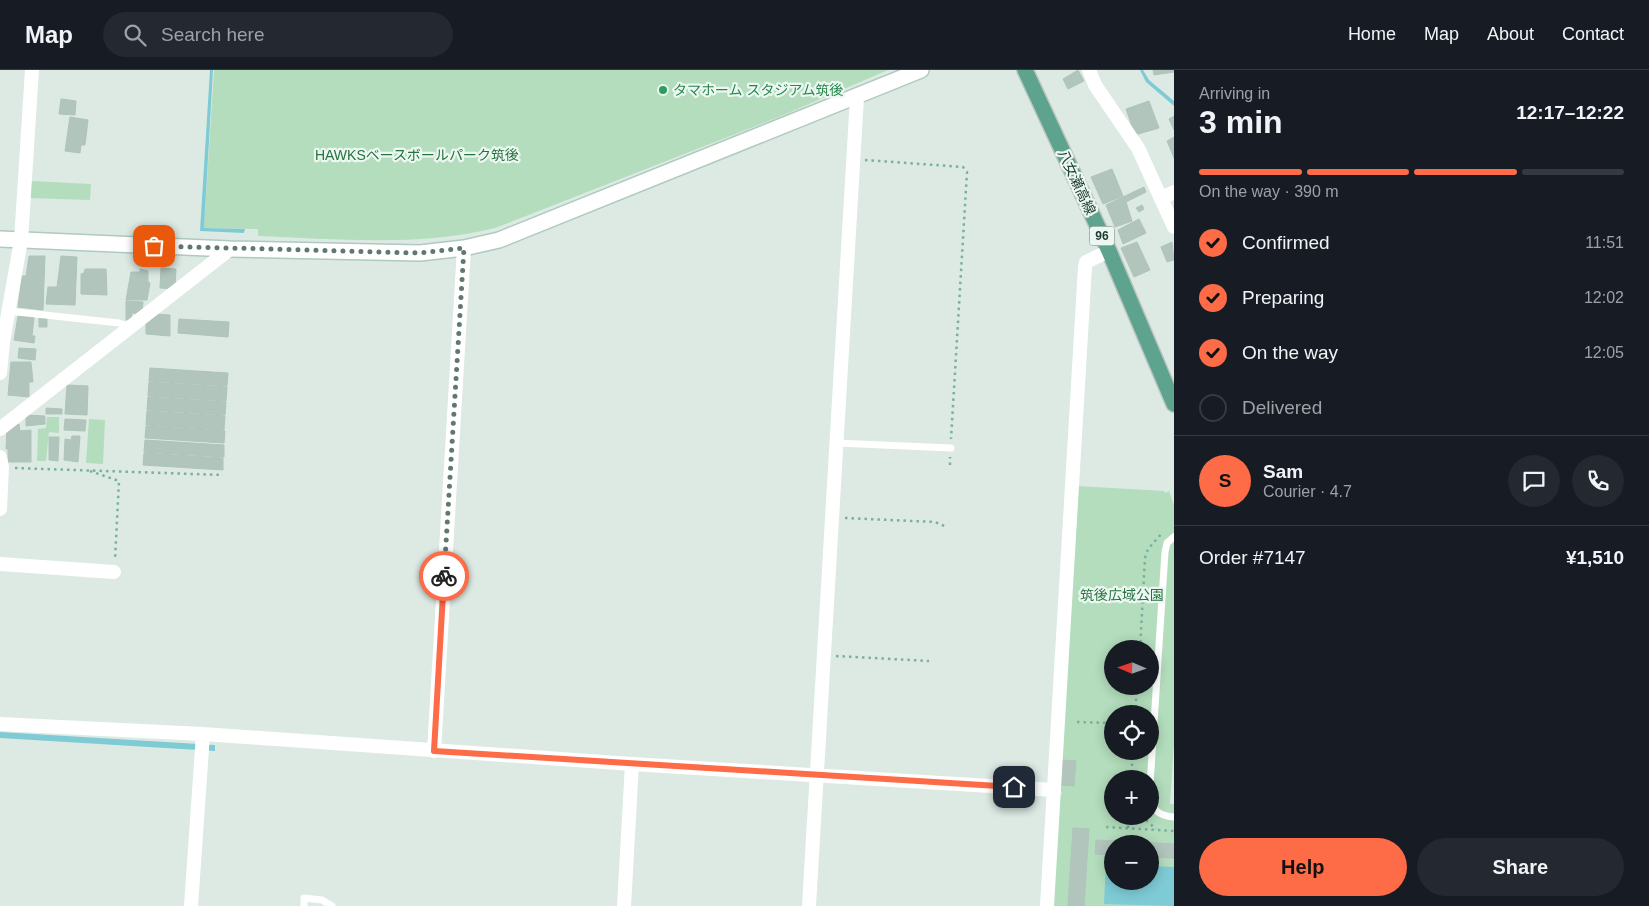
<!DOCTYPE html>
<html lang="en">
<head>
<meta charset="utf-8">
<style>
  body { margin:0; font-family:Arial,"Noto Sans JP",sans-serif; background:#242831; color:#f1f3f6; height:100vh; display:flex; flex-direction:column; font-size:19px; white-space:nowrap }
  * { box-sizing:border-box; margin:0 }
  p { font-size:16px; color:#9ea1a6 }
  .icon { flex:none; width:28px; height:28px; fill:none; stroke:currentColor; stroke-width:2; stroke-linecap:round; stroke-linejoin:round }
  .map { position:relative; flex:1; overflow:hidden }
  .drawer { display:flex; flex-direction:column; background:#171b24; width:475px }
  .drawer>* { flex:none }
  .needle { width:32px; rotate:272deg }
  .fabs { position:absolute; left:1104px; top:570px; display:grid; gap:10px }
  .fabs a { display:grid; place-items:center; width:55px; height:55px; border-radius:50%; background:#171b24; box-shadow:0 2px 12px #0003; font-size:25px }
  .pin { position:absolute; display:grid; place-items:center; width:42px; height:42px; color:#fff; margin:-21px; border-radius:10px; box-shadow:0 2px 8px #0006 }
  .courier { position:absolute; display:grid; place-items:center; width:50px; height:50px; margin:-25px; border:4px solid #fd6b47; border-radius:50%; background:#fff; color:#222; box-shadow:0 1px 6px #0007 }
  .overview em { font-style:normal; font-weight:700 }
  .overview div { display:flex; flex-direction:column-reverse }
  .overview { display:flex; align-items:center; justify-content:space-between; height:85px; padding:0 25px }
  h1 { font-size:32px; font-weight:700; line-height:38px }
  .bar { display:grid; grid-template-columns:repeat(4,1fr); gap:8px 5px; align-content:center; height:60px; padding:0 25px }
  .bar i { height:6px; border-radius:4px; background:#363941 }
  .bar .current { background:#fd6b47 }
  .bar p { grid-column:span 4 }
  .line { display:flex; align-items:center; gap:12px; padding:0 25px; border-top:1px solid #363941 }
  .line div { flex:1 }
  .round { display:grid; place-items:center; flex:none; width:52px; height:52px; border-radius:26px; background:#242831 }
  ol { padding:0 25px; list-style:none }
  li { display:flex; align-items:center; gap:15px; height:55px }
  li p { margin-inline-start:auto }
  li .icon { padding:5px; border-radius:50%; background:#fd6b47; color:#111; stroke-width:4 }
  li:last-child { color:#9ea1a6 }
  li i { width:28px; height:28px; border:2px solid #363941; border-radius:50% }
  .primary-button { display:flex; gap:10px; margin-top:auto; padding:10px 25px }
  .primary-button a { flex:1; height:58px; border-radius:30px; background:#fd6b47; color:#111; font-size:20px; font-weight:700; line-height:58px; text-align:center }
  .primary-button a+a { background:#242831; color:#f1f3f6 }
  header { display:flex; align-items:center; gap:30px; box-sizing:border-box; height:70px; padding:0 25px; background:#171b24; border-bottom:1px solid #363941 }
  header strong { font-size:24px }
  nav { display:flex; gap:28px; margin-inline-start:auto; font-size:18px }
  .search { width:350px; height:45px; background:#242831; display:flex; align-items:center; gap:12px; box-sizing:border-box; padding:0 18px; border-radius:28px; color:#9ea1a6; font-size:19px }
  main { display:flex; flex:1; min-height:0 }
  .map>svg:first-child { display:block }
  .green { fill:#b3ddbc; fill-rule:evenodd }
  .water { fill:#7ecbd5 }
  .building { fill:#b1c5bc; stroke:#aec4ba }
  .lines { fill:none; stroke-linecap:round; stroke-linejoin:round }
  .secondary-casing { stroke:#afcabf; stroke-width:18 }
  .primary-casing { stroke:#bbc4c1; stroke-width:18 }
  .path { stroke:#7ab09d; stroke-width:2.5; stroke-dasharray:2.5 4; stroke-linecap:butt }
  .lane { stroke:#fff; stroke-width:7 }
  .street { stroke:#fff; stroke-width:14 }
  .secondary { stroke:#fff; stroke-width:15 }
  .primary { stroke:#5da38e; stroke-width:15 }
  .done { stroke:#60786f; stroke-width:5; stroke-dasharray:0 9 }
  .route { stroke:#fd6b47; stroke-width:6 }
  .leisure-dot { fill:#2e9e5b; stroke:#ecf7f1; stroke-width:2 }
  .labels { text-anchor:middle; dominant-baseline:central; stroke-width:4.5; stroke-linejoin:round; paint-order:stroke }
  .shield { fill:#ecf7f1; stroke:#5b736b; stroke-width:1 }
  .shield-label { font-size:12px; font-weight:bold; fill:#1d3a31 }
  .leisure-label { font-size:14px; fill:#27864d; stroke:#ecf7f1; text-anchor:start }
  .park-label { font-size:14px; fill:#25733f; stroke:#ecf7f1 }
  .street-label { font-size:14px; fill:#1d3a31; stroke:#ecf7f1 }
</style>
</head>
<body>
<header>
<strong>Map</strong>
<div class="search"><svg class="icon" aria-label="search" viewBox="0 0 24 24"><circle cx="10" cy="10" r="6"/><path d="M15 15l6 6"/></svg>Search here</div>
<nav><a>Home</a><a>Map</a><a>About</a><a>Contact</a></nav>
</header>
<main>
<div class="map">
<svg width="1174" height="836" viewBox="0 0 1174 836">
  <rect width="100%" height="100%" fill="#dceae3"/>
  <path class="green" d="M214,0H888L781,46L495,158C417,177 338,169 258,166V159L204,158Z
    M31,111L91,114L90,130L30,128Z
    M47,347H59V363L49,362L46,391H37L38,359L46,358Z
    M89,349L105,350L103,394L86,393Z
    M1077,416L1164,421L1166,423L1169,421L1174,435V673L1170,734H1174V836H1052L1059,726L1062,724L1059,715ZM1112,579H1150V616H1112ZM1112,644H1150V681H1112ZM1112,709H1150V746H1112ZM1112,774H1150V811H1112Z"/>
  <path class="water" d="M210,0H213L204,158L245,159L244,163L200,161Z
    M1140,0H1143L1149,10L1174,31V36L1146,12Z
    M0,662L215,675V681L0,668Z
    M1106,793L1112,794V811H1150V796L1174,797V836L1104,834Z"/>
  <path class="building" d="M1078,0L1084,11L1068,19L1063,9Z
    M1153,0H1174V2L1154,5Z
    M61,29L76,31L75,45L59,44Z
    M1149,31L1159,58L1135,65L1126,39Z
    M1174,46V60L1169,49Z
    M70,47L88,50L85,75H81L80,83L65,81Z
    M1174,67V88L1167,71Z
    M1112,99L1123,126L1103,134L1091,107Z
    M1144,117L1146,122L1126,132L1132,151L1115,157L1106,135Z
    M1142,135L1144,139L1139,142L1136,138Z
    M1139,149L1146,163L1123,174L1118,160Z
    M1137,172L1150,200L1134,207L1121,178Z
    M1172,172L1174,190L1167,192L1161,177Z
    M29,186H45L43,240L18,237L22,206H26Z
    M61,186L77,187L75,235L46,234L48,217H57Z
    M161,198L176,199L175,219L160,218Z
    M85,199H106L107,225L81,224V204L84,203Z
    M140,199L148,201V212L150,213L147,230H126L131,202H140Z
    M126,231L143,232L142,244L132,243L131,250H126Z
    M155,244L170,245V266L146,264V252Z
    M18,246L34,247L32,266H35L34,273L14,270Z
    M39,247L47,248V257H39Z
    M179,249L229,252L228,267L178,263Z
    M19,278L36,279L35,290L18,288Z
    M11,292H31L33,312H29V327L8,325Z
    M150,298L228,303L227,316L149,311Z
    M149,312L227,317L226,331L148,326Z
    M67,315L88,316L87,345L65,344Z
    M148,327L226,332L225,345L147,340Z
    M46,338L62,339V344H46Z
    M147,341L225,346L224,360L146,355Z
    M26,345L45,346V354L26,356Z
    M65,349L86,350L85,361L64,360Z
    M12,353L19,354L20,361L31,360V392H8V379H6L7,358Z
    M146,356L225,361L224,373L145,368Z
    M72,366H80L78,392L64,390L65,369L71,370Z
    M49,367H59L58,391L49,390Z
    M145,370L224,375V387L144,382Z
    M144,383L223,388V400L143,395Z
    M1062,690L1076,691L1074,716L1060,715Z
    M1073,758L1089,759L1084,836H1068Z
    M1096,770L1174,774V788L1150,787V774H1112V785L1095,784Z"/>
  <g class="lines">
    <defs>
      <path id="secondary" d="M0,169L230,179L420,183L464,178L499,170L921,0"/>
      <path id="primary" d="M1025,0L1109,181L1174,334"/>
    </defs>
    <use href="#secondary" class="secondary-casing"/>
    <use href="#primary" class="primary-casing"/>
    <path class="path" d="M865,90L963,97L967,102L951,369
      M950,395V387
      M15,398L223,405
      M90,401L119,411L115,490
      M845,448L935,452L947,457
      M1140,579L1145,488L1148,479L1163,462
      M836,586L929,591
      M1135,644L1137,616
      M1077,652L1112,653
      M1131,709L1133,681
      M1141,746L1156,759
      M1106,757L1174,761
      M1128,758L1129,746"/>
    <path class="lane" d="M8,241L119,253L131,257
      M837,373L951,378
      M1150,715L1165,482L1167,473L1174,467
      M1150,726C1151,741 1161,746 1174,747
      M304,836V828L322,830L332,836"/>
    <path class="street" d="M1089,0L1095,15L1138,78L1174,157
      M1161,128L1174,122
      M0,303L3,272L21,170L32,0
      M0,359L230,179
      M0,387L2,397L0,439
      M0,494L114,502
      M0,654L203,664L632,694L1054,720
      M434,681L464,178
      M191,836L203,664
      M624,836L632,694
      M809,836L857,27
      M1047,836L1085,197L1086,192L1109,181"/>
    <use href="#secondary" class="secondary"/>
    <use href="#primary" class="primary"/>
  </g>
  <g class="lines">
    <path class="done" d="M154,176L420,183L464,178L444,506"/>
    <path class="route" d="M444,506L434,681L1014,717"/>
  </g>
  <circle class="leisure-dot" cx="663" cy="20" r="5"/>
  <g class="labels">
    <rect class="shield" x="1089.5" y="156.5" width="25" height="19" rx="4"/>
    <g class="shield-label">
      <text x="1102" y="166">96</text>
    </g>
    <g class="leisure-label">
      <text x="673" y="20">タマホーム スタジアム筑後</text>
    </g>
    <g class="park-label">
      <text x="417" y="85">HAWKSベースボールパーク筑後</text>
      <text x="1122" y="525">筑後広域公園</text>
    </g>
    <g class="street-label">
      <text transform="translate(1077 112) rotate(65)">八女瀬高線</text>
    </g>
  </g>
</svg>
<div class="fabs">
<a><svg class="needle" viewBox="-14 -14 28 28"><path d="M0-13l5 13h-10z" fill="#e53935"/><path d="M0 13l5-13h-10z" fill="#9ea1a6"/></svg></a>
<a><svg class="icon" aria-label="locate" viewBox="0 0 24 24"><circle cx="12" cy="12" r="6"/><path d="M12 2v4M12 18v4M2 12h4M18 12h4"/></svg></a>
<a>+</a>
<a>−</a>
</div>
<div class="pin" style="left:154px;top:176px;background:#ea580c"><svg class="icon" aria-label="bag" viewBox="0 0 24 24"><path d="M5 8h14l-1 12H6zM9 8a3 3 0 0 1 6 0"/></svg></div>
<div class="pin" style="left:1014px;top:717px;background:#1f2937"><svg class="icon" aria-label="home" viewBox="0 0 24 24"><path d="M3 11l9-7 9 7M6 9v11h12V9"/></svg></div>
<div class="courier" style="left:444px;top:506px"><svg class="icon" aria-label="bike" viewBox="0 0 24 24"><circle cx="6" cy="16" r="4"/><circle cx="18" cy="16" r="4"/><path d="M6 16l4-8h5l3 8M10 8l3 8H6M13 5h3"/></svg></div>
</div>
<section class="drawer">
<div class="overview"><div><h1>3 min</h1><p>Arriving in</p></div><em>12:17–12:22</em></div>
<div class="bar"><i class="current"></i><i class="current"></i><i class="current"></i><i></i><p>On the way · 390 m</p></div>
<ol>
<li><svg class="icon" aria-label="check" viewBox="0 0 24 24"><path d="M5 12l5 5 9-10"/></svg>Confirmed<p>11:51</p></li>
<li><svg class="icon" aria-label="check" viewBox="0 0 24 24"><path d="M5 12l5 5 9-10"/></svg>Preparing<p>12:02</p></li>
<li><svg class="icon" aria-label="check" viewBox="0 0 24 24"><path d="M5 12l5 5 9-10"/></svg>On the way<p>12:05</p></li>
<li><i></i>Delivered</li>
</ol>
<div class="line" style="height:90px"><b class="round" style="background:#fd6b47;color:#111">S</b><div><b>Sam</b><p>Courier · 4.7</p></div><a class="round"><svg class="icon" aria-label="chat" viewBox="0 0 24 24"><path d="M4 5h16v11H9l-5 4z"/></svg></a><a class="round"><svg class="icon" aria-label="phone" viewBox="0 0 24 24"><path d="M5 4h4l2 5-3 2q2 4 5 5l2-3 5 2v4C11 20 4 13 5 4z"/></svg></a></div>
<div class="line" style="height:65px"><div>Order #7147</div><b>¥1,510</b></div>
<div class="primary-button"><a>Help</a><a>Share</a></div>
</section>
</main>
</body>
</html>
